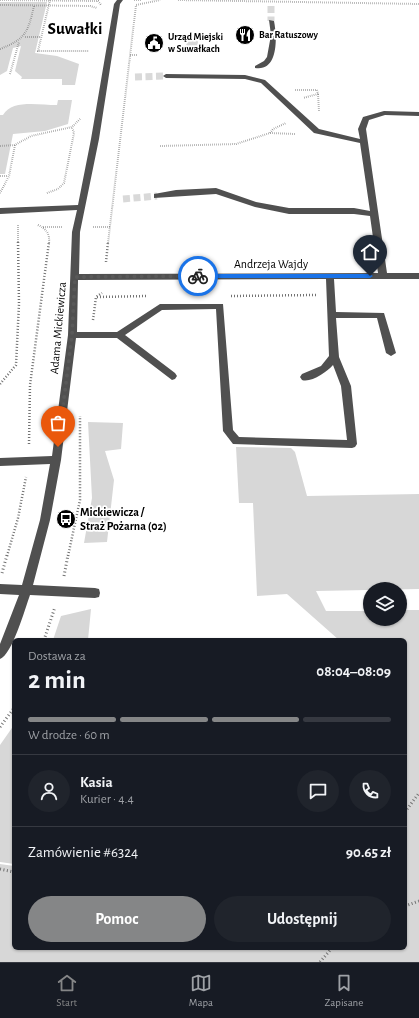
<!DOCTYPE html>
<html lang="pl">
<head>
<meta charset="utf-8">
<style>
  body { margin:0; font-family:"Alegreya Sans",sans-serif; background:#20242c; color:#f1f3f6; height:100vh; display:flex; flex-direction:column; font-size:15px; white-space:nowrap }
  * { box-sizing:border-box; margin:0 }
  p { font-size:13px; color:#9ea1a6 }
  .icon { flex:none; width:22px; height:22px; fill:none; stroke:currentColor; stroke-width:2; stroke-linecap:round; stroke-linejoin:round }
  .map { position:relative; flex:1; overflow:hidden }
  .drawer { position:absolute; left:12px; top:638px; width:395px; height:312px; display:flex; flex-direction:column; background:#171b24; border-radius:6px; box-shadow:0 1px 3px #0004 }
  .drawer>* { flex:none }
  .fabs { position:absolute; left:363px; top:582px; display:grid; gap:8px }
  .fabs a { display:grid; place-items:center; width:44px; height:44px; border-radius:50%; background:#171b24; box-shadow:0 1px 3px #0004; font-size:20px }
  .pin { position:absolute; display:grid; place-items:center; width:34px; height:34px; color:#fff; margin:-41px -17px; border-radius:50% 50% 50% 0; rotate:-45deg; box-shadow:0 0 4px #0007 }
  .pin .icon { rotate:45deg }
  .courier { position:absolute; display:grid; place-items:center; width:40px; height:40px; margin:-20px; border:3px solid #1a73e8; border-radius:50%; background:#fff; color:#222; box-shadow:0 1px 5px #0007 }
  .overview em { font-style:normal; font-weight:600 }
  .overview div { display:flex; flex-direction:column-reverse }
  .overview { display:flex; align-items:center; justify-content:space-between; height:68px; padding:0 16px }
  h1 { font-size:26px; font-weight:600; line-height:30px }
  .bar { display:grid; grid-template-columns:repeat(4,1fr); gap:6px 4px; align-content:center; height:48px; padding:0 16px }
  .bar i { height:5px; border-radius:3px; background:#363941 }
  .bar .active { background:#858687 }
  .bar p { grid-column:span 4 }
  .line { display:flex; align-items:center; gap:10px; padding:0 16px; border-top:1px solid #363941 }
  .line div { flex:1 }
  .round { display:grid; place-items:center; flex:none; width:42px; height:42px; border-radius:21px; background:#20242c }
  .action { display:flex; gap:8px; margin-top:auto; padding:8px 16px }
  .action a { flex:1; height:46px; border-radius:24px; background:#858687; color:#fff; font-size:16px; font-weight:600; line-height:46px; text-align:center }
  .action a+a { background:#20242c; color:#f1f3f6 }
  .dock { display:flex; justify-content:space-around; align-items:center; height:56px; border-top:1px solid #363941; background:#171b24; font-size:11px; color:#9ea1a6 }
  .dock a { display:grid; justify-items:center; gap:2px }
  .dock .active { color:#858687 }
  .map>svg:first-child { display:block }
  .green { fill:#d7d7d7 }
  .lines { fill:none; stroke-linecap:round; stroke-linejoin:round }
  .minor-tunnel { stroke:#d9d9d9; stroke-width:7; stroke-dasharray:7 3.5; stroke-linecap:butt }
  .path-far2 { stroke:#727272; stroke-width:2; stroke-dasharray:0.5 1.5; stroke-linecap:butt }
  .path-far1 { stroke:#727272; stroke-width:2.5; stroke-dasharray:1 2; stroke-linecap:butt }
  .path { stroke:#727272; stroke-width:3; stroke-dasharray:1 2.5; stroke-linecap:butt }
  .minor { fill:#505050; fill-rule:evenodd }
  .route { fill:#1a73e8 }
  .done { stroke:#595959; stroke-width:4; stroke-dasharray:0 7.2 }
  .labels { text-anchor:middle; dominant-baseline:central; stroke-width:3.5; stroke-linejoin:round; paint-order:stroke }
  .far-poi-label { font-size:10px; font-weight:bold; fill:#000; stroke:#fff; text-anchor:start }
  .street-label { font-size:12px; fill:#000; stroke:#fff }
  .poi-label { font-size:12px; font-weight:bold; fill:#000; stroke:#fff; text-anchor:start }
  .far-town-label { font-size:17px; font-weight:bold; fill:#000; stroke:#fff }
</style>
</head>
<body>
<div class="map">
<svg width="419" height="962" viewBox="0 0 419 962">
  <rect width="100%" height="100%" fill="#fff"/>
  <path class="green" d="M0,2H47L35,53L57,56L79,64L75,85H62V79H21L22,77L15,71L21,46L13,48L7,71L0,75Z
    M192,34L198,35L196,38L198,42L197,51L194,53L190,52L186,48L187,38Z
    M58,100H72L68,124L45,131L13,134L5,174H0V115H3C12,99 39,105 57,105Z
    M88,422L123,423L121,449L105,451L114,480L107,542L84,543L92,498Z
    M236,447L291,448L295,452L307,496L419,494V589L316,591L326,611H370V619H400V610H419V962H0V864L14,866V948H405V640H339L287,594L257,596L253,503H239Z
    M91,609L88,640H53L61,616Z
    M14,725V864L0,862V745Z"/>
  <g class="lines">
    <path class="minor-tunnel" d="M271,6V21
      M135,77L166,76
      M123,199L157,196"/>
    <path class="path-far2" d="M0,0L98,1L101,5
      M50,0L38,51H89
      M134,0H142
      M178,0L419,4
      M0,5L90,6L97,8
      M25,37H41
      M0,49C26,39 28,32 34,6
      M130,55H138
      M10,74L19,42
      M295,90H317L318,94L303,98
      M318,94L319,111
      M270,133L273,129L286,123
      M0,146L15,145
      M160,146L236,144L270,133L295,134
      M0,176H8
      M0,193L9,176L15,145L31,136L72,127L81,118
      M47,193L58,189L64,183L74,133L72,127
      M18,225V243
      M38,225C46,229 50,233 49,243
      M43,227H62
      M93,227H110
      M108,243L136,5L160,0"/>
    <path class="path-far1" d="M106,262L108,242
      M231,296L316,295
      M97,297L148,296
      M93,320L96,297L102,293
      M0,384L16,365L19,304L18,242
      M29,444L30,385L49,242
      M7,556L18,518L26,477
      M68,556L80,500V416"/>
    <path class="path" d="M2,573L7,555
      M64,576L68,555
      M44,640L55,607
      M0,727L14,708
      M405,812L419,793
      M0,869L14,872
      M405,906L419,901
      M320,962L332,948"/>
    <path class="minor" d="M117,0H123L120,4L99,139L80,232L79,274L378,273L370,216L354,214H289L255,207L216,194L154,198V194L176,190L216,188L256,202L289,208H354L370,211L360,143L314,133L261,83L245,79L166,78L163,76L166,74L245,75L265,80L319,129L360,139L358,129L363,117L384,111L419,112V116L385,115L369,120L366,129L387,273H419V279H334L336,312L384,313L396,353L391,356L386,353L377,318H336L339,357L351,386L357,444L355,447L352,448L233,444L223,431L216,309L162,310L125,335L175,373L177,376L175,379L172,380L117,338H76L61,460L50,520L33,585L95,588L99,589L100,593L99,597L95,598L30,595C25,609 12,655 0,659V644L19,595L0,594V584L22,585L40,520L50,464L0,466V458L52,456L68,335L72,232L77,210L0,214V208L78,205L91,139L114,4ZM326,279L329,356L321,366L302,374L300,377L302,380C311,383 327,372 333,365L341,386L347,440L239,437L233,430L223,304H160L117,332H77L78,280Z
      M269,20L274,21C277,36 279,72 255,68V66L264,61L267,57L271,35Z"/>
  </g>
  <path class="route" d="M198,274H370L373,276L370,278H198L195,276Z"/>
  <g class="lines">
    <path class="done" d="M58,447L72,335L75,277L198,276"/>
  </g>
  <defs>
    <symbol id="restaurant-disc" viewBox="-11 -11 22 22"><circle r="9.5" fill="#000" stroke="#fff"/><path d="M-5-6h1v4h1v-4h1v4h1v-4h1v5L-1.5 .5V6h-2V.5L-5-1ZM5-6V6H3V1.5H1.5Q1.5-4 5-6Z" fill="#fff"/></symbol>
    <symbol id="civic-disc" viewBox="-11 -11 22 22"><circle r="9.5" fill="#000" stroke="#fff"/><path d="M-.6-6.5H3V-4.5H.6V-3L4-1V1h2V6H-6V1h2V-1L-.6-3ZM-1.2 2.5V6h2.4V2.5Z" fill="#fff"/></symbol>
    <symbol id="bus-disc" viewBox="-11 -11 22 22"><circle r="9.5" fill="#000" stroke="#fff"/><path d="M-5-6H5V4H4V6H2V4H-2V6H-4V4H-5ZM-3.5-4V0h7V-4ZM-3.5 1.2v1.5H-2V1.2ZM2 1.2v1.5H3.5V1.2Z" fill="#fff"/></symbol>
  </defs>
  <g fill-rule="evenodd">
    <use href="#restaurant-disc" x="234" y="24" width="22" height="22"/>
    <use href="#civic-disc" x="143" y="32" width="22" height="22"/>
    <use href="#bus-disc" x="55" y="508" width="22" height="22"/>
  </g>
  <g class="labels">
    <g class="far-poi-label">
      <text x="259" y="35">Bar Ratuszowy</text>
      <text x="168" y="37">Urząd Miejski<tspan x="168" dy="12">w Suwałkach</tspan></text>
    </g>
    <g class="street-label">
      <text x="271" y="264">Andrzeja Wajdy</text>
      <text transform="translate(58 328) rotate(-85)">Adama Mickiewicza</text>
    </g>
    <g class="poi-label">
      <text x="80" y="512">Mickiewicza /<tspan x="80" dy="14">Straż Pożarna (02)</tspan></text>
    </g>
    <g class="far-town-label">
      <text x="75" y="28">Suwałki</text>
    </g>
  </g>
</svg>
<div class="fabs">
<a><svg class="icon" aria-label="layers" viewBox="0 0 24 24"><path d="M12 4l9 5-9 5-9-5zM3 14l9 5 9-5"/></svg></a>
</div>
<div class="pin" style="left:58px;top:447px;background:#ea580c"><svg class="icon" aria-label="bag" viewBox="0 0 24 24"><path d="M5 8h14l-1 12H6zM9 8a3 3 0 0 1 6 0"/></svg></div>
<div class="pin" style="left:370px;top:276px;background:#1f2937"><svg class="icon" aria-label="home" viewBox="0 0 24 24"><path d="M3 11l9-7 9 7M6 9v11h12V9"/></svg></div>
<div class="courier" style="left:198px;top:276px"><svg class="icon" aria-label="bike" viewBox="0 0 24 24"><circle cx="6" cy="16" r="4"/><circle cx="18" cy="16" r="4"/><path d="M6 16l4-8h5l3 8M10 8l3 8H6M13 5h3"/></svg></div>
<section class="drawer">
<div class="overview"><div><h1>2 min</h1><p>Dostawa za</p></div><em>08:04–08:09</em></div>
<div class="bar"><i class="active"></i><i class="active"></i><i class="active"></i><i></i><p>W drodze · 60 m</p></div>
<div class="line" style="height:72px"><a class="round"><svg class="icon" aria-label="person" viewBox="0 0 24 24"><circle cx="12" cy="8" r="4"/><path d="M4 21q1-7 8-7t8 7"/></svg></a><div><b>Kasia</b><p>Kurier · 4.4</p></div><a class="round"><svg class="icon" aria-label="chat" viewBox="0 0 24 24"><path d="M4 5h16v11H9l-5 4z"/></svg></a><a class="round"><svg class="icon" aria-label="phone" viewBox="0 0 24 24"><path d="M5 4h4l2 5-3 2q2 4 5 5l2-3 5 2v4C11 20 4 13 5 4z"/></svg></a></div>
<div class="line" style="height:52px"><div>Zamówienie #6324</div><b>90.65 zł</b></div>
<div class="action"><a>Pomoc</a><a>Udostępnij</a></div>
</section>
</div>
<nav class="dock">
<a class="active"><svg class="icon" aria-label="home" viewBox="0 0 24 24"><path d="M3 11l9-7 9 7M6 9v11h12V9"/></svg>Start</a>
<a><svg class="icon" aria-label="map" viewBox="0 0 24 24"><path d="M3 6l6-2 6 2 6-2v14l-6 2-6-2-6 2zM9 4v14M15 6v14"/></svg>Mapa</a>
<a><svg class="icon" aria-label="saved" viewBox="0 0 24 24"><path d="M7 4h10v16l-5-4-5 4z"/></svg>Zapisane</a>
</nav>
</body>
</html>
